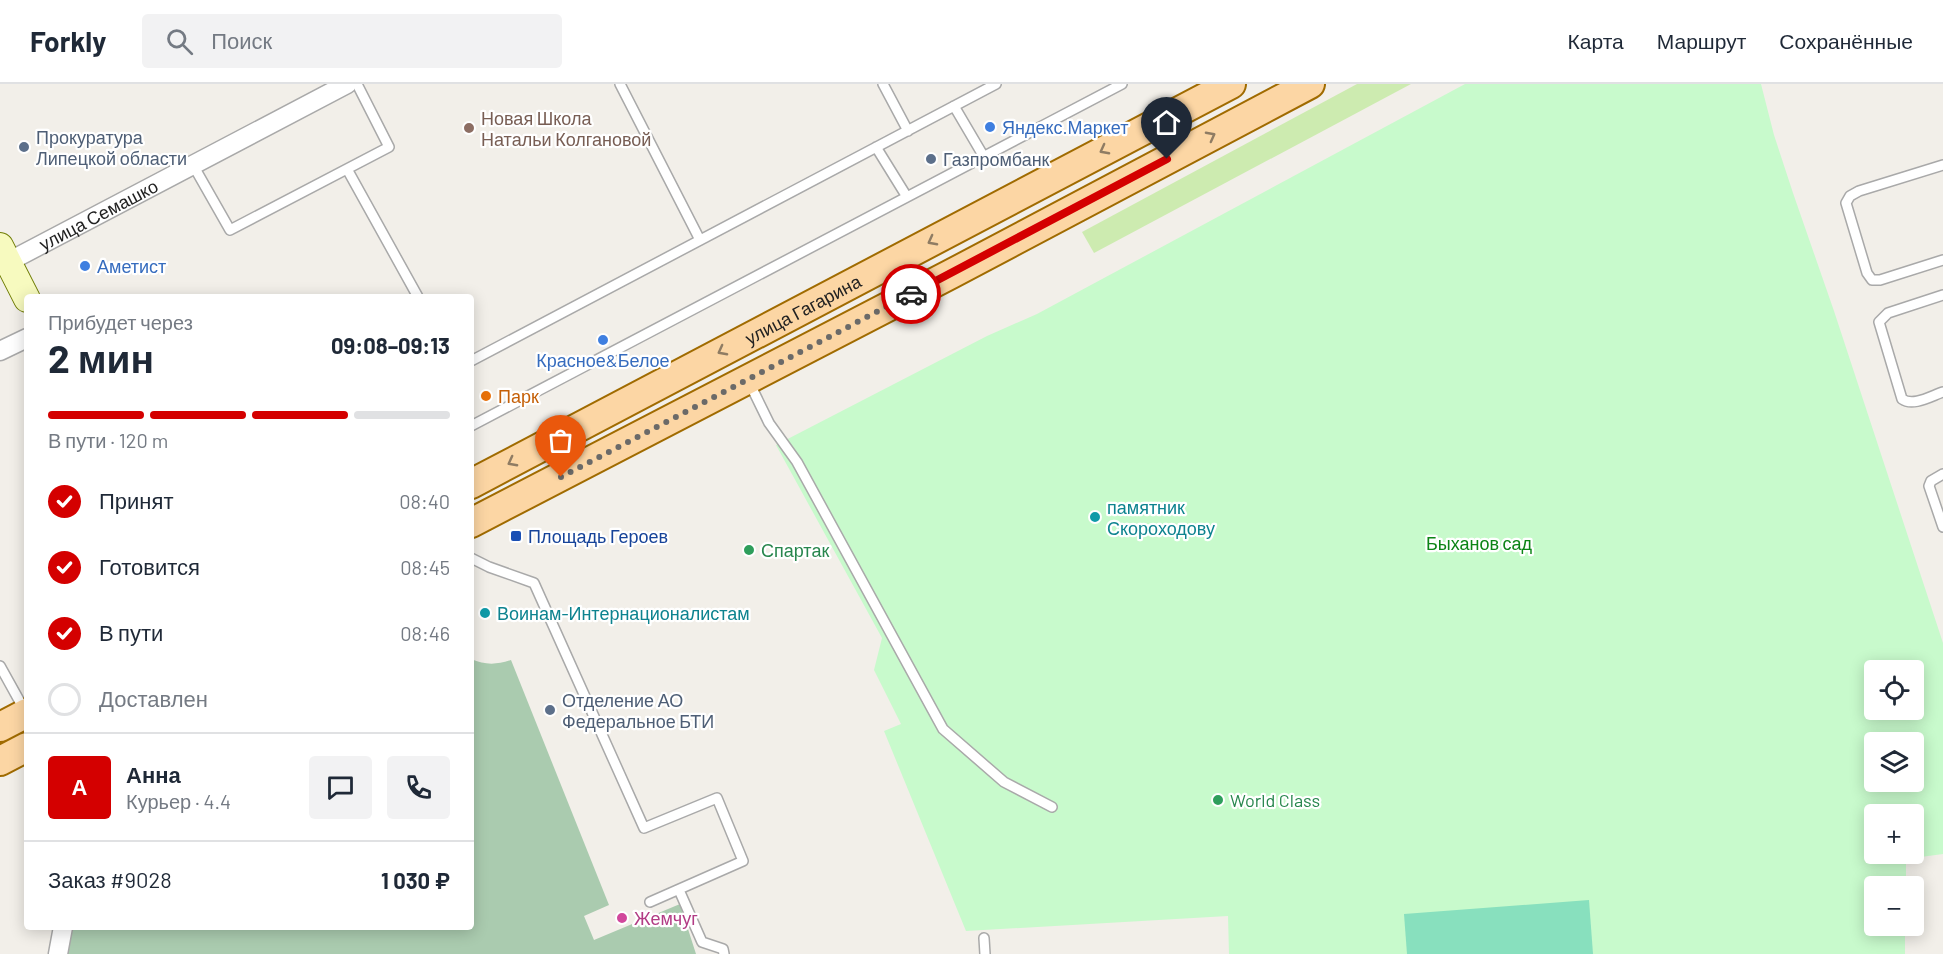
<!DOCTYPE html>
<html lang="ru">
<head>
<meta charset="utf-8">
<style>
  body { margin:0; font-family:Barlow,sans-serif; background:#f2f2f3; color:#1f2937; height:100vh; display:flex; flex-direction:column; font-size:22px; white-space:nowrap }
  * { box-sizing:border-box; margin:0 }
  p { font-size:20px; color:#747a83 }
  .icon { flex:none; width:33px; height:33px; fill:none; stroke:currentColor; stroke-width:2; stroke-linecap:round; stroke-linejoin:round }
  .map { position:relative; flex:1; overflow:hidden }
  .details { position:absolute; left:24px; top:210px; width:450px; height:636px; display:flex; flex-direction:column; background:#fff; border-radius:6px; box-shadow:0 3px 15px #0003 }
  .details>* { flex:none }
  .tools { position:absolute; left:1864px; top:576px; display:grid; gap:12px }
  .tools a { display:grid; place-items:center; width:60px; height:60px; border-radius:6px; background:#fff; box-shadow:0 3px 15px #0003; font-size:30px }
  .pin { position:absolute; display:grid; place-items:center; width:51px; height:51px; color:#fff; margin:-62px -26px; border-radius:50% 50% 50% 0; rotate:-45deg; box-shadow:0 0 6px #0007 }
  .pin .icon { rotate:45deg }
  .courier { position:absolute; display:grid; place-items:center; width:60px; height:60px; margin:-30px; border:4px solid #d40000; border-radius:50%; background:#fff; color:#222; box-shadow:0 2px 8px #0007 }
  .summary em { font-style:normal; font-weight:700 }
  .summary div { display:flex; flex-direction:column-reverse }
  .summary { display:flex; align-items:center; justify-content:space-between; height:102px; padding:0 24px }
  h1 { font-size:39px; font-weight:700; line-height:45px }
  .bar { display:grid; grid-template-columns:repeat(4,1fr); gap:9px 6px; align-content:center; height:72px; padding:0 24px }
  .bar i { height:8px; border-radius:4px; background:#e0e1e3 }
  .bar .on { background:#d40000 }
  .bar p { grid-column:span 4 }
  .line { display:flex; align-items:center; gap:15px; padding:0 24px; border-top:2px solid #e0e1e3 }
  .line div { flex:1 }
  .round { display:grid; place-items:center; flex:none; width:63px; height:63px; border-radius:6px; background:#f2f2f3 }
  ol { padding:0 24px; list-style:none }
  li { display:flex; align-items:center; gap:18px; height:66px }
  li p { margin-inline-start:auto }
  li .icon { padding:6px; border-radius:50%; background:#d40000; color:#fff; stroke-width:4 }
  li:last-child { color:#747a83 }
  li i { width:33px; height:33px; border:3px solid #e0e1e3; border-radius:50% }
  header { display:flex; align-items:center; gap:36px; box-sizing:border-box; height:84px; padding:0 30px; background:#fff; border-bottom:2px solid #e0e1e3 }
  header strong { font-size:28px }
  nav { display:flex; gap:33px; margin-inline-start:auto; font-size:21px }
  .search { width:420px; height:54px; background:#f2f2f3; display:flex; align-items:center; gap:15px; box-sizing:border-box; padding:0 21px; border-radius:6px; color:#747a83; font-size:22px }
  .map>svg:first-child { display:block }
  .grass { fill:#cdebb0 }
  .cemetery { fill:#aacbaf }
  .park { fill:#c8facc; fill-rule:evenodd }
  .pitch { fill:#88e0be }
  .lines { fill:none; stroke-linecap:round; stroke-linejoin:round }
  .service-casing { stroke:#a9a9a9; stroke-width:12 }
  .minor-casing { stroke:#a9a9a9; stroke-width:21 }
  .secondary-casing { stroke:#707d05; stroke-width:28 }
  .primary-casing { stroke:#a06b00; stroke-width:32 }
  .service { stroke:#fff; stroke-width:9 }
  .minor { stroke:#fff; stroke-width:18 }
  .secondary { stroke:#f7fabf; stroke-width:26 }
  .primary { stroke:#fcd6a4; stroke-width:28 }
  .oneway { stroke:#8f7c63 }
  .done { stroke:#6b6a68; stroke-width:6; stroke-dasharray:0 10.8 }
  .route { stroke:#d40000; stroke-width:8 }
  .shop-dot { fill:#3f7fe0; stroke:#fff; stroke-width:2 }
  .education-dot { fill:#8d6e63; stroke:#fff; stroke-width:2 }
  .service-dot { fill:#5c6f8a; stroke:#fff; stroke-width:2 }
  .food-dot { fill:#e8710a; stroke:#fff; stroke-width:2 }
  .culture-dot { fill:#0f9aa8; stroke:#fff; stroke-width:2 }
  .transit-dot { fill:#1a4fb4; stroke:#fff; stroke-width:2 }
  .leisure-dot { fill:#2e9e5b; stroke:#fff; stroke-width:2 }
  .hotel-dot { fill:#d1479c; stroke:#fff; stroke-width:2 }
  .labels { text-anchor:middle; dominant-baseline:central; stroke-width:4.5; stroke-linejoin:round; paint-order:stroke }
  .education-label { font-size:18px; fill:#785e54; stroke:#fff; text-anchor:start }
  .shop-label { font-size:18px; fill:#366cbe; stroke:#fff; text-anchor:start }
  .service-label { font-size:18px; fill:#4e5e75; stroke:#fff; text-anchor:start }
  .street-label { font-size:18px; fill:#222; stroke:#fff }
  .food-label { font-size:18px; fill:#c56008; stroke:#fff; text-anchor:start }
  .culture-label { font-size:18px; fill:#0d838f; stroke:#fff; text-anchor:start }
  .transit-label { font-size:18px; fill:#164399; stroke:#fff; text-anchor:start }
  .park-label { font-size:18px; fill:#0c8416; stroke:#fff }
  .leisure-label { font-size:18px; fill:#27864d; stroke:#fff; text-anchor:start }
  .hotel-label { font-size:18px; fill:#b23c85; stroke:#fff; text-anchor:start }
</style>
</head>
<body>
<header>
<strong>Forkly</strong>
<div class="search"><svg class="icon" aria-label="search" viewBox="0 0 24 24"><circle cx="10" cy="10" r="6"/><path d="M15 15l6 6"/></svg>Поиск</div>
<nav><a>Карта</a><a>Маршрут</a><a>Сохранённые</a></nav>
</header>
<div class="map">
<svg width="1943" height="870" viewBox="0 0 1943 870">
  <rect width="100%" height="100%" fill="#f2efe9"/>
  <path class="grass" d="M1357,0H1411L1094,169L1082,148Z"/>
  <path class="cemetery" d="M471,575C485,581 496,581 511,576L609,821L584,832L594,856L680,820L696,870H64L71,843H471Z"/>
  <path class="park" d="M1465,0H1761L1774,51L1793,109L1834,227L1943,559V770L1906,775V802H1875V842H1905V870H1229L1228,832L966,847L884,647L901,640L874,586L882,554L776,361L987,252L1037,230ZM1875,586H1914V626H1875ZM1875,658H1914V698H1875ZM1875,730H1914V770H1875Z"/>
  <path class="pitch" d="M1589,816L1593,870H1407L1404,830Z"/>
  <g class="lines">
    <defs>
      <path id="service" d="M620,0L700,156
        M883,0L908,47
        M954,22L984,73
        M876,63L907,113
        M193,81L230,146L389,63L357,0
        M1943,81L1859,107L1850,112L1846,119L1867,189L1872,196H1880L1943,176
        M347,85L418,213
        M1943,211L1888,229L1879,238L1902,315C1913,323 1931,312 1943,308
        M471,277L996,0
        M749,298L769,339L797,378L943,645L1004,698L1052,723
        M471,342L1122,0
        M1943,390L1931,397L1929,402L1943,443
        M471,474L489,483L534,499L644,744L717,714L743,777L650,818
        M0,582L25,627
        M679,806L702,858L723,865L724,870
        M984,854L985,870"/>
      <g id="minor">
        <path id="s1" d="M8,178L347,0"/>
        <path d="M0,267L27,254"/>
        <path d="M58,870L63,843"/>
      </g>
      <path id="secondary" d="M0,162L27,215"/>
      <g id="primary">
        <path id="s2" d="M471,400L1231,0"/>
        <path d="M471,439L951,190L1310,0"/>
        <path d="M0,643L27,629"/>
        <path d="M0,677L27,663"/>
      </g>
    </defs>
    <use href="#service" class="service-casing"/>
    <use href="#minor" class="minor-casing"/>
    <use href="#secondary" class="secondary-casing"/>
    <use href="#primary" class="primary-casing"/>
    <use href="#service" class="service"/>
    <use href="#minor" class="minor"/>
    <use href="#secondary" class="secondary"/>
    <use href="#primary" class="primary"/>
  </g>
  <defs><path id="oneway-chevron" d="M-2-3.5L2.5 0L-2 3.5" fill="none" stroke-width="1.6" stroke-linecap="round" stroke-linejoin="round" transform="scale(1.5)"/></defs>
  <g class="oneway">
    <use href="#oneway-chevron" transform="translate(1211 52) rotate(-28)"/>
    <use href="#oneway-chevron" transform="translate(1104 66) rotate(152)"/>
    <use href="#oneway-chevron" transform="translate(932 157) rotate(152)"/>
    <use href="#oneway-chevron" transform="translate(722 267) rotate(152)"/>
    <use href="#oneway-chevron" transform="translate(512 378) rotate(152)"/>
  </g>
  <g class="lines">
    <path class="done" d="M561,393L911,210"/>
    <path class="route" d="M911,210L1167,75"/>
  </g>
  <g class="shop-dot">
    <circle cx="990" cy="43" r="6"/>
    <circle cx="85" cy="182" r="6"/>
    <circle cx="603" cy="256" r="6"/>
  </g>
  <circle class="education-dot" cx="469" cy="44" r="6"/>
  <g class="service-dot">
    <circle cx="24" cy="63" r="6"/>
    <circle cx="931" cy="75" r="6"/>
    <circle cx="550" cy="626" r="6"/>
  </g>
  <circle class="food-dot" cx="486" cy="312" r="6"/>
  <g class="culture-dot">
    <circle cx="1095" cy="433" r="6"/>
    <circle cx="485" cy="529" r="6"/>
  </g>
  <rect class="transit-dot" x="510" y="446" width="12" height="12" rx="3"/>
  <g class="leisure-dot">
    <circle cx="749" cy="466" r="6"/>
    <circle cx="1218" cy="716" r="6"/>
  </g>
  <circle class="hotel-dot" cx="622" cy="834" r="6"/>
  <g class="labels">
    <g class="education-label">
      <text x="481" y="34">Новая Школа<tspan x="481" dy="21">Натальи Колгановой</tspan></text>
    </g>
    <g class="shop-label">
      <text x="1002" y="43">Яндекс.Маркет</text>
      <text x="97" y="182">Аметист</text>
      <text x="603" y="276" text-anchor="middle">Красное&amp;Белое</text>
    </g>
    <g class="service-label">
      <text x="36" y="53">Прокуратура<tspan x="36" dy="21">Липецкой области</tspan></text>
      <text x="943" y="75">Газпромбанк</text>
      <text x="562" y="616">Отделение АО<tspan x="562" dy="21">Федеральное БТИ</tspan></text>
    </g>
    <g class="street-label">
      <text stroke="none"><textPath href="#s1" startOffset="102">улица Семашко</textPath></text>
      <text stroke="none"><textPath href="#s2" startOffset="375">улица Гагарина</textPath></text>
    </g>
    <g class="food-label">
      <text x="498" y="312">Парк</text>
    </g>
    <g class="culture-label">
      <text x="1107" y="423">памятник<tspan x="1107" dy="21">Скороходову</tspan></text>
      <text x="497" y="529">Воинам-Интернационалистам</text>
    </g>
    <g class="transit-label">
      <text x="528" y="452">Площадь Героев</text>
    </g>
    <g class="park-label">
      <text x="1479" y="459">Быханов сад</text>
    </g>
    <g class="leisure-label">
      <text x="761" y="466">Спартак</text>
      <text x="1230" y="716">World Class</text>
    </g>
    <g class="hotel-label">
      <text x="634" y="834">Жемчуг</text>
    </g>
  </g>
</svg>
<div class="tools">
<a><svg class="icon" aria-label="locate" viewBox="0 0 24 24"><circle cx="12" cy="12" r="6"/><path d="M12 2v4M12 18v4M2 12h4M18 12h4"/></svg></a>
<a><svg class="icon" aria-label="layers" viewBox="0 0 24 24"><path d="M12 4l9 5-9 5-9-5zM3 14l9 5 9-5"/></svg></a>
<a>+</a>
<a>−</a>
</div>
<div class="pin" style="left:561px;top:393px;background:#ea580c"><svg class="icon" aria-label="bag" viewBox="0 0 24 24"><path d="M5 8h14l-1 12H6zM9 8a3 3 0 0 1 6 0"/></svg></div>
<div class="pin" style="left:1167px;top:75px;background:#1f2937"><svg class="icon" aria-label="home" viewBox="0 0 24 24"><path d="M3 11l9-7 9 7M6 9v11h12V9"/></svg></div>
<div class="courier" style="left:911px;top:210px"><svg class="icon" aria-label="car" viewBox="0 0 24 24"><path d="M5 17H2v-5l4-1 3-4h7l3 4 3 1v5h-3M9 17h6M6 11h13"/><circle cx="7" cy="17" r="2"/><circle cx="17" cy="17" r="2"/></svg></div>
<section class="details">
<div class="summary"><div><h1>2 мин</h1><p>Прибудет через</p></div><em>09:08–09:13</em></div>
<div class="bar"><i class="on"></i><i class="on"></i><i class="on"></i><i></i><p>В пути · 120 m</p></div>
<ol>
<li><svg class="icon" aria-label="check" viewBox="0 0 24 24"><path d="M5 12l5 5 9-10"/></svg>Принят<p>08:40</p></li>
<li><svg class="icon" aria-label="check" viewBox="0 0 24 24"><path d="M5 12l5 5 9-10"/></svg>Готовится<p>08:45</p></li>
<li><svg class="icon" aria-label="check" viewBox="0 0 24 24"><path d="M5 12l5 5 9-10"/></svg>В пути<p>08:46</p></li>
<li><i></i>Доставлен</li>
</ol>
<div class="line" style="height:108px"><b class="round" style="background:#d40000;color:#fff">А</b><div><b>Анна</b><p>Курьер · 4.4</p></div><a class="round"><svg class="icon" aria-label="chat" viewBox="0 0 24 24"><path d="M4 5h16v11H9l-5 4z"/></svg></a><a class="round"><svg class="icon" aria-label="phone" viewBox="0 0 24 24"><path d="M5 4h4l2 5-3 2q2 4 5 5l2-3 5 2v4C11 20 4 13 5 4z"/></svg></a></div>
<div class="line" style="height:78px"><div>Заказ #9028</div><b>1 030 ₽</b></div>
</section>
</div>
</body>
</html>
